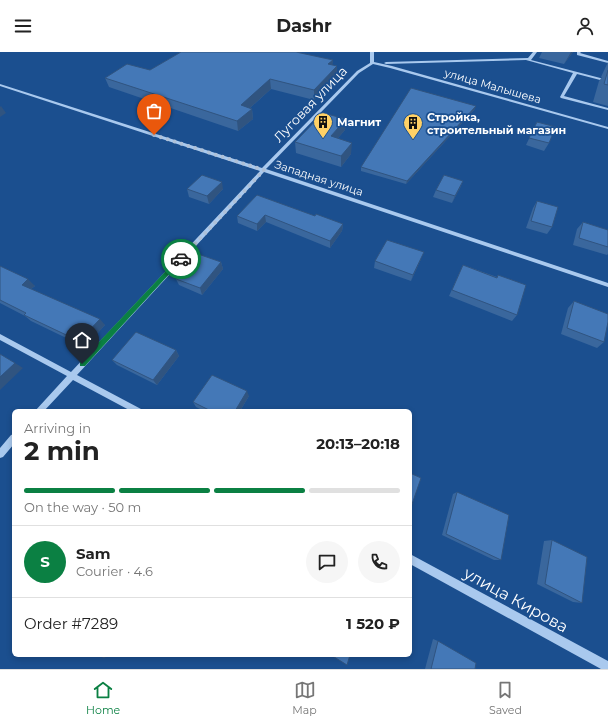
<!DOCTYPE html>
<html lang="en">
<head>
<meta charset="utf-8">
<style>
  body { margin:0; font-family:Montserrat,sans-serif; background:#f6f6f6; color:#222; height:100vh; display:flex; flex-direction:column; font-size:15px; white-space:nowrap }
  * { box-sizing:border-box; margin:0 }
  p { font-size:13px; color:#767676 }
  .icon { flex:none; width:22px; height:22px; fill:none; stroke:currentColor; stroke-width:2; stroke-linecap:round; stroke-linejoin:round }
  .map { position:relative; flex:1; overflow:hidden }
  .side { position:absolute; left:12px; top:357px; width:400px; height:248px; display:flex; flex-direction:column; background:#fff; border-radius:6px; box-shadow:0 2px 6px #0003 }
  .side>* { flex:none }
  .pin { position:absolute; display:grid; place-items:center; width:34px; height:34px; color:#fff; margin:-41px -17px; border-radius:50% 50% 50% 0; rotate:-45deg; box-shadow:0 0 4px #0007 }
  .pin .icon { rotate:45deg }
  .courier { position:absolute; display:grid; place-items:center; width:40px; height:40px; margin:-20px; border:3px solid #0b8043; border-radius:50%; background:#fff; color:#222; box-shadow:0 1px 5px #0007 }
  .overview em { font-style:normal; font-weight:700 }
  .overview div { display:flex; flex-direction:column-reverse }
  .overview { display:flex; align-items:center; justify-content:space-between; height:68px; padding:0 12px }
  h1 { font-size:26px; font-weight:700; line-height:30px }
  .bar { display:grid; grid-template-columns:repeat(4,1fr); gap:6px 4px; align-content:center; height:48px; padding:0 12px }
  .bar i { height:5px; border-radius:3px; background:#e0e0e0 }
  .bar .current { background:#0b8043 }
  .bar p { grid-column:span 4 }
  .line { display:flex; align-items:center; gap:10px; padding:0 12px; border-top:1px solid #e0e0e0 }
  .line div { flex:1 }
  .round { display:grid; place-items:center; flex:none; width:42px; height:42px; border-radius:21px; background:#f6f6f6 }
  header { display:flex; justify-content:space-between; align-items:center; height:52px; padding:0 12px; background:#fff; font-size:18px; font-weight:700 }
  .dock { display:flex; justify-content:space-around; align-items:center; height:56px; border-top:1px solid #e0e0e0; background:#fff; font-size:11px; color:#767676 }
  .dock a { display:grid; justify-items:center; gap:2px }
  .dock .current { color:#0b8043 }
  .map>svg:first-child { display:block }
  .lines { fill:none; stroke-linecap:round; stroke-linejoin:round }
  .minor { fill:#a9c9ee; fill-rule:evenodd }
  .wall { fill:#3a679d }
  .shaded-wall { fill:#305480 }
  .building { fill:#4478b7; stroke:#305480 }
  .route { fill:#0b8043 }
  .done { stroke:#afc1d8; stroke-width:4; stroke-dasharray:0 7.2 }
  .labels { text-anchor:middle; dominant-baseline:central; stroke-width:3.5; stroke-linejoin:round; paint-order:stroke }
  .far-street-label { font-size:11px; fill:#fff; stroke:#1b4f8f }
  .far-poi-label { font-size:11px; font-weight:bold; fill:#fff; stroke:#1b4f8f; text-anchor:start }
  .street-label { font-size:13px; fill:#fff; stroke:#1b4f8f }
  .near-street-label { font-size:16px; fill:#fff; stroke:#1b4f8f }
</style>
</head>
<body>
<header><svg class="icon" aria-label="menu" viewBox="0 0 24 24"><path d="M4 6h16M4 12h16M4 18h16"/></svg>Dashr<svg class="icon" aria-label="person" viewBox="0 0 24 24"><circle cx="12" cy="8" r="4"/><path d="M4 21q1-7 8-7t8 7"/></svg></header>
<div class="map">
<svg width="608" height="617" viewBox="0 0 608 617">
  <rect width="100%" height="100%" fill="#1b4f8f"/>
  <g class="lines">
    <path class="minor" d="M370,0H374V10L392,14L608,75V77L390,16L373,12L359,21L266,117L608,231V235L264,120L77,323L141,357L142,359H131L73,328L44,359H35L67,324L0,288V282L71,320L260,119L0,34V32L262,116L357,19L370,11Z
      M533,0H537L531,8L608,28V30L577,22L564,44L608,56V58L561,46L560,45L573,21L526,8L386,12L384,11L386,10L528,6Z
      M577,0H581L580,1L608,9V11L577,3Z
      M14,382V392L3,405L0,406V396L11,383Z
      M410,502L608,609V617H601L410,512Z"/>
  </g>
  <path class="wall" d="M181,0H299V1L333,8L332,13L337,14V24L314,48L271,37L250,56L252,57L253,67L238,79L109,35L105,26L150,18Z
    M542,0H573L564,12L539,6Z
    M608,10V54L593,50L599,29L602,25H601Z
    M475,57L406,132L361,119V115Z
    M346,67L345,78L338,86L351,102L341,115L296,101L295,90Z
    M537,70L549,91L544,99L526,93Z
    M463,129L460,136L452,151L433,145L436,138Z
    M187,137H223L209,152L189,145Z
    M257,143L315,164L343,172L342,179L330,196L266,170L257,179L238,171L237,164Z
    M537,149L552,175L547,182L526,176L533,156Z
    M583,170L608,178V202L607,203L573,193L577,177Z
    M421,207L411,229L374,216L375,209Z
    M221,210L223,217L202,243L179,233L176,227Z
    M463,213L497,225L498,223L517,263L512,269L449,244Z
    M0,214L35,234L31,237L105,273L85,295L31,269L25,264L0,251Z
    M574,249L604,290L597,296L561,282L568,256Z
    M176,298L179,304L157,333L117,313L112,308Z
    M249,344L240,359H204L196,355L193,350Z
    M457,440L501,508H494L442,483L453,442Z
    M552,488L582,551L573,550L537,532L544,489Z
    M433,587L438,589L475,617H425Z"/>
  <path class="shaded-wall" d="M571,0H573L564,12Z
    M333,8L332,18L328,12Z
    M337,14V24L314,48V38Z
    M270,27L271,37L242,63L241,53Z
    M1,54L6,61L0,65V55Z
    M476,54L475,57L406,132L407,129Z
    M252,57L253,67L238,79L237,69Z
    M346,67L345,78L330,95L331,84Z
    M352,91L351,102L341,115V104Z
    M463,129L460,136L452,151L455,144Z
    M222,130L223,137L209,152L207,144Z
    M265,163L266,170L257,179V172Z
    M343,172L342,179L330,196V189Z
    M424,200L421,207L411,229L413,223Z
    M221,210L223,217L202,243L200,236Z
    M28,227L35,234L28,239L22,233Z
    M100,267L105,273L85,295L79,289Z
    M176,298L179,304L157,333L153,328Z
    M15,311L23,316L0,338V325Z
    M247,339L249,344L240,359H235Z
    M105,603H110L104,606Z"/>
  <path class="building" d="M181,0H296L333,8L328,12L337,14L314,38L270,27L241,53L252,57L237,69L105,26L127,12L150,18Z
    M608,18V33L604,32Z
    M411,36L476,54L407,129L361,115Z
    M323,61L346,67L331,84L352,91L341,104L295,90Z
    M537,70L556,75L549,91L529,86Z
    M202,123L222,130L207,144L187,137Z
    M444,123L463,129L455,144L436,138Z
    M257,143L315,164L316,162L343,172L330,189L265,163L257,172L237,164Z
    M537,149L558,155L552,175L531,169Z
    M583,170L608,178V195L579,186Z
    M387,188L424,200L413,223L375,209Z
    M198,202L221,210L200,236L176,227Z
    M463,213L497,226L498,223L526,233L517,263L452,238Z
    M0,214L28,227L22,233L100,267L79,289L24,263L26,261L0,248Z
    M574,249L608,262V270L604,290L567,276Z
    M136,280L176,298L153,328L112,308Z
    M0,302L15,311L0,325Z
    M212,323L247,339L235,359H211L193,350Z
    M410,421L421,426L410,458Z
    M457,440L509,463L501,508L446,482Z
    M552,488L587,505L582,551L545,532Z
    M438,589L476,611L475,617H431Z
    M100,603H105L104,606Z
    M331,603H350L347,613Z"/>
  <path class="route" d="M179,205L183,207L85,314H80V310Z"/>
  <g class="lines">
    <path class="done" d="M154,83L264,118L181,207"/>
  </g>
  <defs>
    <symbol id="building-pin" viewBox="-11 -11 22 30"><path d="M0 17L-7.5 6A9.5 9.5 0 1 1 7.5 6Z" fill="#ffd166" stroke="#1b4f8f"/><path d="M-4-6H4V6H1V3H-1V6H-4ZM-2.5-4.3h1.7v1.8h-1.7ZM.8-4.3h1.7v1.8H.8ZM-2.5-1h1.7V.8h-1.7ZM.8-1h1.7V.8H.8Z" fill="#111"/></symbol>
  </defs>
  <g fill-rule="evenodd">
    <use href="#building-pin" x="312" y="59" width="22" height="30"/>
    <use href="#building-pin" x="402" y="60" width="22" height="30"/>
  </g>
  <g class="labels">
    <g class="far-street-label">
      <text transform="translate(493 34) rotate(16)">улица Малышева</text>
      <text transform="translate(319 126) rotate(18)">Западная улица</text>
    </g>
    <g class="far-poi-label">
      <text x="427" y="65">Стройка,<tspan x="427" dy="13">строительный магазин</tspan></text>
      <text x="337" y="70">Магнит</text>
    </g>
    <g class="street-label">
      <text transform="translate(310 52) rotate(-46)">Луговая улица</text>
    </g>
    <g class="near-street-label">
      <text transform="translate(516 548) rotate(29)">улица Кирова</text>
    </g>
  </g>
</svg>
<div class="pin" style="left:154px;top:83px;background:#ea580c"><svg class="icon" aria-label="bag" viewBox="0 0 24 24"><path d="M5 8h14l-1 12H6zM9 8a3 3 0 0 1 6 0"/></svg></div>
<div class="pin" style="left:82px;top:312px;background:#1f2937"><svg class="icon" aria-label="home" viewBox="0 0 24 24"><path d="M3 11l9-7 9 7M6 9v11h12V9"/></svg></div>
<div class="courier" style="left:181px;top:207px"><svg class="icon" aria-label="car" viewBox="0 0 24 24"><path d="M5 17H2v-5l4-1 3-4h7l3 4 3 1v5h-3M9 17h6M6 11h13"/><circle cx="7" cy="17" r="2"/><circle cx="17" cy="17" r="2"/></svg></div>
<section class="side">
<div class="overview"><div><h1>2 min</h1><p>Arriving in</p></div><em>20:13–20:18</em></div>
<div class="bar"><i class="current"></i><i class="current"></i><i class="current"></i><i></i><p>On the way · 50 m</p></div>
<div class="line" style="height:72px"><b class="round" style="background:#0b8043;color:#fff">S</b><div><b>Sam</b><p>Courier · 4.6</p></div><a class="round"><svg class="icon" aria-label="chat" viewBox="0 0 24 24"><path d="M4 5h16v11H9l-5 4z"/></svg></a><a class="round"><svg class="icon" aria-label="phone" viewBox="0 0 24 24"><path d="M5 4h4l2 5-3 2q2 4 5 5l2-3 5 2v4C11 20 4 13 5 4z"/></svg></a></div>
<div class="line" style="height:52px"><div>Order #7289</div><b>1 520 ₽</b></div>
</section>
</div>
<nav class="dock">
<a class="current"><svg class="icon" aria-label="home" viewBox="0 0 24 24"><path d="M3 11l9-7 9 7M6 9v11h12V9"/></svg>Home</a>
<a><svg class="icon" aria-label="map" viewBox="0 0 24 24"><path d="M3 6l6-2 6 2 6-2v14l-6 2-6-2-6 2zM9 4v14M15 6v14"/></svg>Map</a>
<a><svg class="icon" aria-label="saved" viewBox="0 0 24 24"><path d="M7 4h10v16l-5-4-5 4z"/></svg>Saved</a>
</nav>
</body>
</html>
